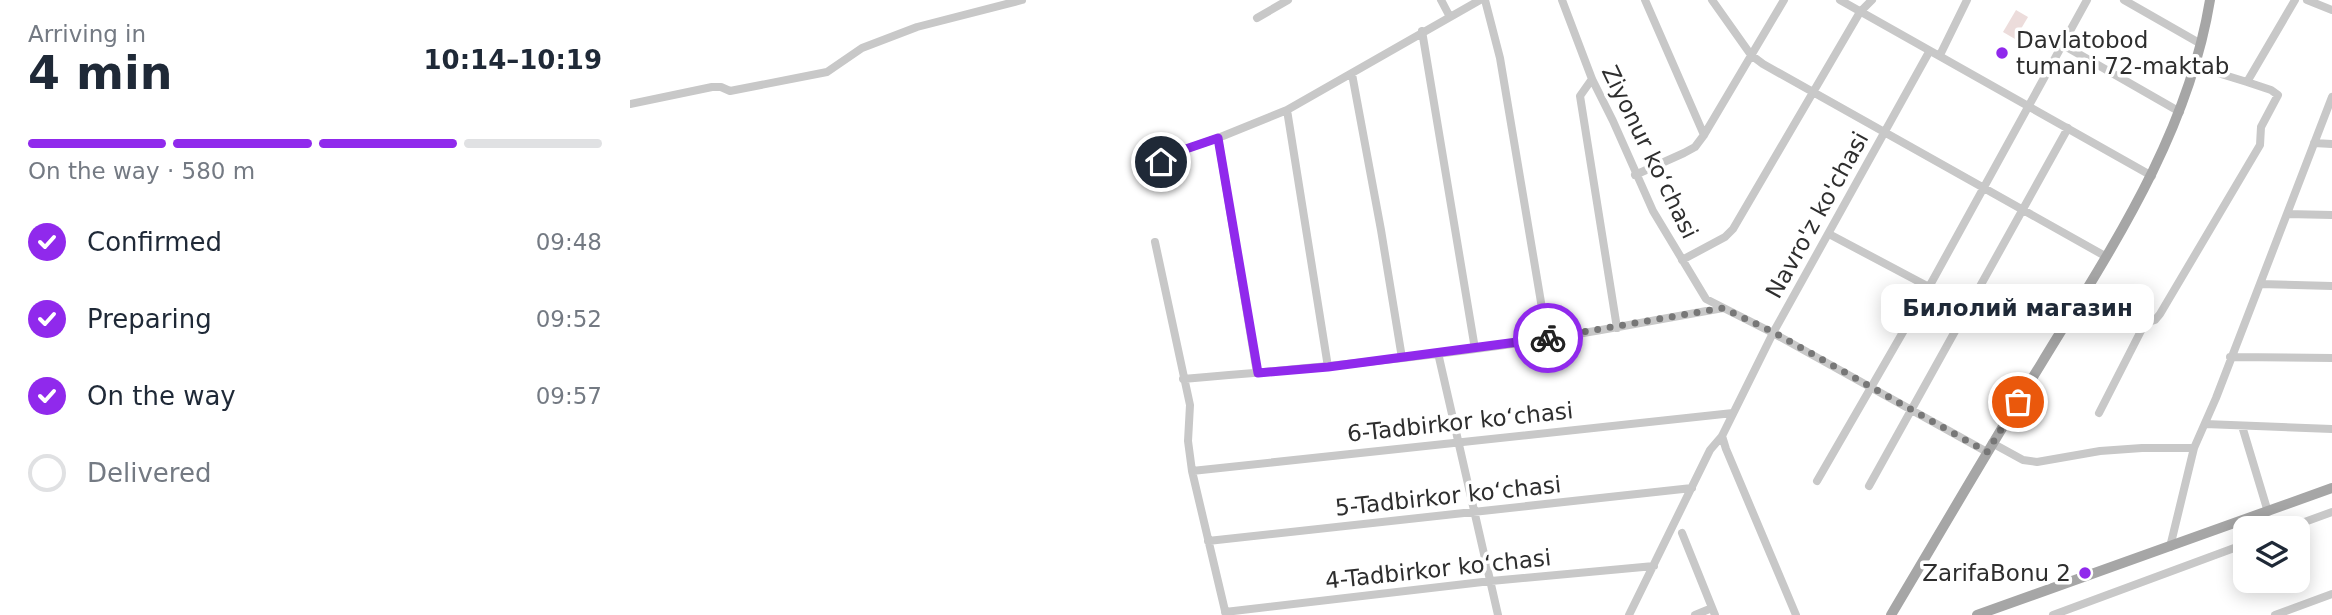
<!DOCTYPE html>
<html lang="en">
<head>
<meta charset="utf-8">
<style>
  body { margin:0; font-family:"DejaVu Sans",sans-serif; background:#f2f2f3; color:#1f2937; height:100vh; display:flex; flex-direction:column; font-size:26px; white-space:nowrap }
  * { box-sizing:border-box; margin:0 }
  p { font-size:23px; color:#747a83 }
  .icon { flex:none; width:38px; height:38px; fill:none; stroke:currentColor; stroke-width:2; stroke-linecap:round; stroke-linejoin:round }
  .map { position:relative; flex:1; overflow:hidden }
  .drawer { display:flex; flex-direction:column; background:#fff; width:630px }
  .drawer>* { flex:none }
  .fabs { position:absolute; left:1603px; top:516px; display:grid; gap:14px }
  .fabs a { display:grid; place-items:center; width:77px; height:77px; border-radius:14px; background:#fff; box-shadow:0 4px 18px #0003; font-size:35px }
  .pin { position:absolute; display:grid; place-items:center; width:60px; height:60px; color:#fff; margin:-30px; border:4px solid #fff; border-radius:50%; box-shadow:0 2px 7px #0007 }
  .courier { position:absolute; display:grid; place-items:center; width:70px; height:70px; margin:-35px; border:5px solid #9029ec; border-radius:50%; background:#fff; color:#222; box-shadow:0 2px 9px #0007 }
  .bubble { position:absolute; height:49px; border-radius:14px; background:#fff; box-shadow:0 4px 18px #0003; font-size:23px; font-weight:600; line-height:49px; text-align:center }
  .summary em { font-style:normal; font-weight:600 }
  .summary div { display:flex; flex-direction:column-reverse }
  .summary { display:flex; align-items:center; justify-content:space-between; height:119px; padding:0 28px }
  h1 { font-size:46px; font-weight:600; line-height:52px }
  .bar { display:grid; grid-template-columns:repeat(4,1fr); gap:10px 7px; align-content:center; height:84px; padding:0 28px }
  .bar i { height:9px; border-radius:5px; background:#e0e1e3 }
  .bar .active { background:#9029ec }
  .bar p { grid-column:span 4 }
  ol { padding:0 28px; list-style:none }
  li { display:flex; align-items:center; gap:21px; height:77px }
  li p { margin-inline-start:auto }
  li .icon { padding:7px; border-radius:50%; background:#9029ec; color:#fff; stroke-width:4 }
  li:last-child { color:#747a83 }
  li i { width:38px; height:38px; border:4px solid #e0e1e3; border-radius:50% }
  main { display:flex; flex:1; min-height:0 }
  .map>svg:first-child { display:block }
  .green { fill:#ecdcdb }
  .lines { fill:none; stroke-linecap:round; stroke-linejoin:round }
  .minor { stroke:#c8c8c8; stroke-width:8 }
  .major { stroke:#a6a6a6; stroke-width:10 }
  .done { stroke:#777; stroke-width:7; stroke-dasharray:0 12.6 }
  .route { stroke:#9029ec; stroke-width:9 }
  .poi-dot { fill:#9029ec; stroke:#fff; stroke-width:2.5 }
  .labels { text-anchor:middle; dominant-baseline:central; stroke-width:7; stroke-linejoin:round; paint-order:stroke }
  .poi-label { font-size:23px; fill:#2e2e2e; stroke:#fff; text-anchor:start }
  .street-label { font-size:23px; fill:#2e2e2e; stroke:#fff }
</style>
</head>
<body>
<main>
<section class="drawer">
<div class="summary"><div><h1>4 min</h1><p>Arriving in</p></div><em>10:14–10:19</em></div>
<div class="bar"><i class="active"></i><i class="active"></i><i class="active"></i><i></i><p>On the way · 580 m</p></div>
<ol>
<li><svg class="icon" aria-label="check" viewBox="0 0 24 24"><path d="M5 12l5 5 9-10"/></svg>Confirmed<p>09:48</p></li>
<li><svg class="icon" aria-label="check" viewBox="0 0 24 24"><path d="M5 12l5 5 9-10"/></svg>Preparing<p>09:52</p></li>
<li><svg class="icon" aria-label="check" viewBox="0 0 24 24"><path d="M5 12l5 5 9-10"/></svg>On the way<p>09:57</p></li>
<li><i></i>Delivered</li>
</ol>
</section>
<div class="map">
<svg width="1702" height="615" viewBox="0 0 1702 615">
  <rect width="100%" height="100%" fill="#fff"/>
  <path class="green" d="M1386,10L1398,17L1385,39L1373,32Z"/>
  <g class="lines">
    <path class="minor" d="M811,0L820,17
      M855,0L870,58L917,338
      M932,0L962,79L983,121L1023,211L1076,299L1143,333L1357,452
      M1015,0L1074,135
      M1082,0L1121,55L1133,64L1475,256
      M1210,0L1522,176
      M1494,0L1571,44
      M1677,0L1702,10
      M627,18L658,0
      M792,31L845,349
      M1433,45L1550,112
      M1310,55L1337,0
      M1565,66L1617,82L1665,0
      M722,74L751,230L772,358
      M962,79L950,96L987,328
      M0,104L82,87H91L100,91L197,72L232,48L287,27L392,0
      M657,110L698,367
      M588,138L627,373
      M1684,143L1702,144
      M511,173L550,151L588,138L657,110L850,0
      M1005,175L1054,153L1065,147L1074,135L1154,0
      M1657,214L1702,215
      M1199,234L1299,287
      M525,242L560,405L558,441L562,471L596,615
      M1052,260L1095,237L1103,229L1230,12L1242,0
      M1630,284L1702,286
      M1451,297L1512,318L1515,323L1469,413
      M1515,323L1525,320L1530,314L1630,145L1631,127L1648,95L1641,90L1617,82
      M808,353L868,615
      M1600,357L1702,358
      M553,379C698,367 844,353 988,327C1023,321 1058,314 1093,308
      M1575,424L1702,429
      M1612,426L1638,512
      M1092,436L1096,449L1166,615
      M1362,443L1393,460L1407,462L1470,451L1512,448H1564
      M562,471L1103,413
      M1187,481L1299,287L1457,0
      M1239,486L1438,128
      M1658,528L1702,512
      M1052,533L1085,615
      M578,541L1062,488
      M1540,547L1564,448L1586,398L1702,97
      M595,612L861,581L1024,566
      M999,615L1080,450L1092,436L1143,333L1299,52
      M1065,615L1082,608
      M1423,615L1615,544
      M1645,615L1702,594"/>
    <path class="major" d="M1261,615C1311,531 1360,447 1411,364C1481,249 1558,135 1580,0
      M1347,615L1702,488"/>
  </g>
  <g class="lines">
    <path class="done" d="M918,338L1093,308L1143,332L1357,452L1388,402"/>
    <path class="route" d="M531,162L550,151L588,138L628,373L698,367L918,338"/>
  </g>
  <g class="poi-dot">
    <circle cx="1372" cy="53" r="7"/>
    <circle cx="1455" cy="573" r="7"/>
  </g>
  <g class="labels">
    <g class="poi-label">
      <text x="1386" y="40">Davlatobod<tspan x="1386" dy="26">tumani 72-maktab</tspan></text>
      <text x="1441" y="573" text-anchor="end">ZarifaBonu 2</text>
    </g>
    <g class="street-label">
      <text transform="translate(1020 152) rotate(64)">Ziyonur koʻchasi</text>
      <text transform="translate(1187 215) rotate(-61)">Navro'z ko'chasi</text>
      <text transform="translate(830 422) rotate(-6)">6-Tadbirkor koʻchasi</text>
      <text transform="translate(818 496) rotate(-6)">5-Tadbirkor koʻchasi</text>
      <text transform="translate(808 569) rotate(-6)">4-Tadbirkor koʻchasi</text>
    </g>
  </g>
</svg>
<div class="fabs">
<a><svg class="icon" aria-label="layers" viewBox="0 0 24 24"><path d="M12 4l9 5-9 5-9-5zM3 14l9 5 9-5"/></svg></a>
</div>
<div class="pin" style="left:1388px;top:402px;background:#ea580c"><svg class="icon" aria-label="bag" viewBox="0 0 24 24"><path d="M5 8h14l-1 12H6zM9 8a3 3 0 0 1 6 0"/></svg></div>
<div class="pin" style="left:531px;top:162px;background:#1f2937"><svg class="icon" aria-label="home" viewBox="0 0 24 24"><path d="M3 11l9-7 9 7M6 9v11h12V9"/></svg></div>
<div class="courier" style="left:918px;top:338px"><svg class="icon" aria-label="bike" viewBox="0 0 24 24"><circle cx="6" cy="16" r="4"/><circle cx="18" cy="16" r="4"/><path d="M6 16l4-8h5l3 8M10 8l3 8H6M13 5h3"/></svg></div>
<div class="bubble" style="left:1251px;top:284px;width:273px">Билолий магазин</div>
</div>
</main>
</body>
</html>
